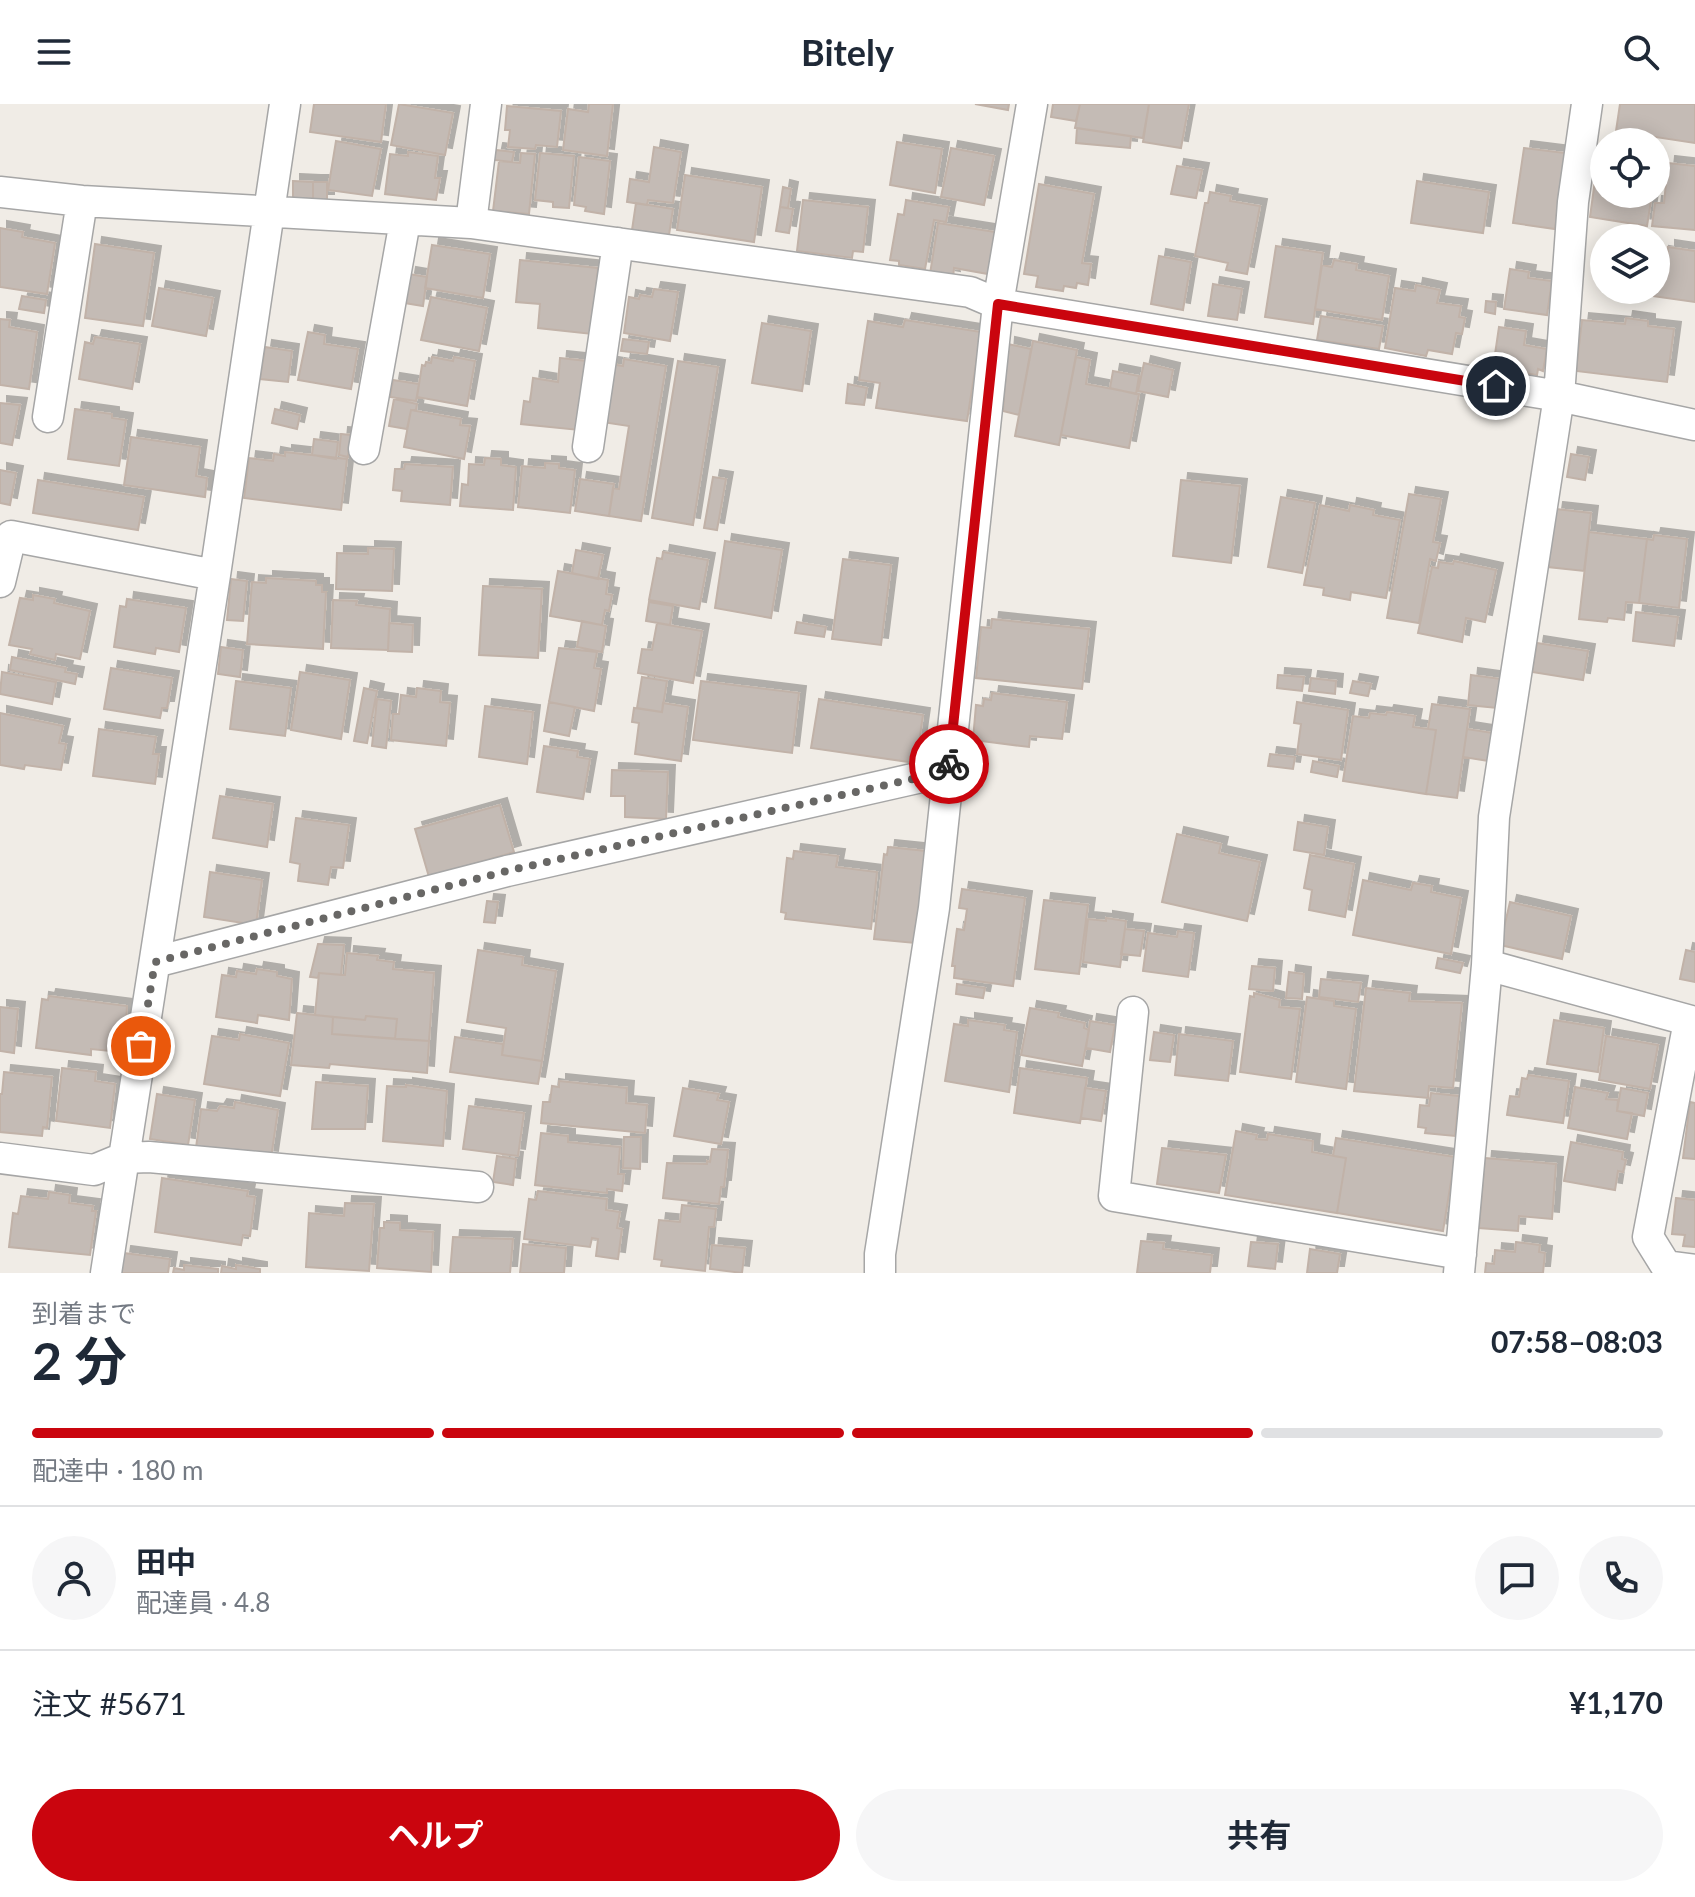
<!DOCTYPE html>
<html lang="ja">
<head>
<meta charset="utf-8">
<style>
  body { margin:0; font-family:Lato,"Noto Sans JP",sans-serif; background:#f6f6f7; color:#1f2937; height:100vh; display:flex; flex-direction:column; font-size:30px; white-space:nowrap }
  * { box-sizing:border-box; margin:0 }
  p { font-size:26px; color:#747a83 }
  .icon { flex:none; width:44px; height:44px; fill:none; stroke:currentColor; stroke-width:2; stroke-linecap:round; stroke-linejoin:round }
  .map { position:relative; height:1169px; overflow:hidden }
  .sheet { display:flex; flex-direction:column; background:#fff; flex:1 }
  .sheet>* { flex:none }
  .buttons { position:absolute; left:1590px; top:24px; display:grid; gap:16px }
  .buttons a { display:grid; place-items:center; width:80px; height:80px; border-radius:50%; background:#fff; box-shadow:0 4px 20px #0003; font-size:40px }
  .pin { position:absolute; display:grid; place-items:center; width:68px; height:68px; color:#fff; margin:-34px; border:4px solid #fff; border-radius:50%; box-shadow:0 2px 8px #0007 }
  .courier { position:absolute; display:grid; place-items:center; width:80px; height:80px; margin:-40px; border:6px solid #ca050e; border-radius:50%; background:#fff; color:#222; box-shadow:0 2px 10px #0007 }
  .head em { font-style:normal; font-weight:700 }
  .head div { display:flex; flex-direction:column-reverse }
  .head { display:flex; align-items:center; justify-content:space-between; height:136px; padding:0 32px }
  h1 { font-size:52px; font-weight:700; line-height:60px }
  .bar { display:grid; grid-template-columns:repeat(4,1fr); gap:12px 8px; align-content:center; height:96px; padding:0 32px }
  .bar i { height:10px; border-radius:6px; background:#e0e1e3 }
  .bar .active { background:#ca050e }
  .bar p { grid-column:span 4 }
  .line { display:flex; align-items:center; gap:20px; padding:0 32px; border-top:2px solid #e0e1e3 }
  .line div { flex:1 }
  .round { display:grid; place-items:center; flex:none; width:84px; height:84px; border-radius:42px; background:#f6f6f7 }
  .cta { display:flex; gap:16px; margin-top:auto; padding:16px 32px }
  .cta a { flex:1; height:92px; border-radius:48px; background:#ca050e; color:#fff; font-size:32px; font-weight:700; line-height:92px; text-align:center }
  .cta a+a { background:#f6f6f7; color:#1f2937 }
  header { display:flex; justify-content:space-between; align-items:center; height:104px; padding:0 32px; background:#fff; font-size:36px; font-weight:700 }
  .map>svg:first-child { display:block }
  .building { fill:#c4bbb5; stroke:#c1b2a8; stroke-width:2; filter:url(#shadow) }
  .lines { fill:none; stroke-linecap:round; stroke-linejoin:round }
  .street-casing { stroke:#a6a6a6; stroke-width:33 }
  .street { stroke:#fff; stroke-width:30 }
  .done { stroke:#686765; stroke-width:8; stroke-dasharray:0 14.4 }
  .route { stroke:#ca050e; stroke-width:10 }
</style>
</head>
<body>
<header><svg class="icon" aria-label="menu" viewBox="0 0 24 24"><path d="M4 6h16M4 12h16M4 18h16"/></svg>Bitely<svg class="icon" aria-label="search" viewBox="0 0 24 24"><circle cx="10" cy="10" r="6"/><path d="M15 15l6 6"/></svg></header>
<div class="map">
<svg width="1695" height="1169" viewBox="0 0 1695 1169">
  <defs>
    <filter id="shadow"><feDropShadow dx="7" dy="-7" stdDeviation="0" flood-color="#0004"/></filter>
  </defs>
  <rect width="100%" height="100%" fill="#f0ece6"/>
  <path class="building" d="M314,0H386L381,38L310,28Z
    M399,0L453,9L445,51L391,41Z
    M589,0H613L607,52L563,46L568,5L588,8Z
    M975,0H1009L1008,6Z
    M1053,0H1080L1076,17L1051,13Z
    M1080,0H1149L1143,34L1075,24Z
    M1149,0H1189L1181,44L1143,38Z
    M1620,0H1695V39L1616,27Z
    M507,2L561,7L557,43L536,41L535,45L508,43L510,26H505Z
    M1077,24L1131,32L1130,44L1076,39Z
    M336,37L381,45L372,92L328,86Z
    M897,38L942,45L935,89L890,81Z
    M654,43L681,48L673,99L648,96L647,101L627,98L630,75L649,78Z
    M951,44L994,52L984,101L941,93Z
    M1524,44L1565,49L1555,125L1513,119Z
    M496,46L514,48L512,58L494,56Z
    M408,48L438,52L435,74H440L436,96L385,90L390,50L408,52Z
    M521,49L535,50L529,110L493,107L499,57L520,59Z
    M540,49L574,52L569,104L553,103V98L535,96Z
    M579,53L610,57L604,110L585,107L586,103L574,101Z
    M1668,59L1695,62V126L1652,122L1655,99H1664Z
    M1177,62L1202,66L1196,94L1171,90Z
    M1597,62L1604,63V90H1652L1647,122L1590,113Z
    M685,71L762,83L754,138L677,126Z
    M293,77L313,78V96H293Z
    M1417,77L1489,88L1483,129L1411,119Z
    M313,78H327V97H313Z
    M1039,80L1094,90L1082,159L1091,160L1088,181L1077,179L1076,184L1064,182L1063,187L1036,183L1038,172L1024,170Z
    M783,83L791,85L788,104L780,103Z
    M1210,88L1231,92L1230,97L1260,102L1247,170L1226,166L1228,159L1195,152L1205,99H1208Z
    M803,96L868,103L863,148L853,147L852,154L797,147Z
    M906,96L949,103L946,118L934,116L925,165L899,161V157L890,156L898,110L904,111Z
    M636,99L673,105L669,131L632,126Z
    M780,103L793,105L789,129L776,127Z
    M938,119L995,128L988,170L954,164L953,174L930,170Z
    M0,124L23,128L22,133L55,139L47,190L0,183Z
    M95,140L154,149L143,222L85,214Z
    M432,141L490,150L483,194L425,184Z
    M1276,142L1323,149L1313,220L1265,213Z
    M1668,143L1695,147V198L1638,190L1639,186H1656V154L1662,155V149L1668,150Z
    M1159,152L1191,158L1183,206L1151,200Z
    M520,156L598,164L592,230L538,224L540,200L516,198Z
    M1334,156L1357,160L1356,166L1389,172L1382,216L1315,205L1322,161L1332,163Z
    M1510,165L1529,168L1528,174L1552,177L1547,211L1504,205Z
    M409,170L427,173L423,202L404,199Z
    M1213,180L1242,185L1237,216L1208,212Z
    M1416,181L1440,186L1437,199L1461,202L1459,213L1465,214L1462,230L1456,229L1452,250L1428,246L1426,252L1385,244L1395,184L1415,187Z
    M159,184L213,194L206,232L152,222Z
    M654,185L678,188L670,237L624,229L629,193L639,195L640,191L652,193Z
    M22,192L46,196L44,209L19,205Z
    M431,193L487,204L479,247L421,236Z
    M1486,197L1496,198L1495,210L1485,208Z
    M1321,212L1383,222L1379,245L1317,236Z
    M1626,214L1648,217V222L1674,225L1667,278L1576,267L1582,216L1625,220Z
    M0,215L10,216L9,223L37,228L29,285L0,281Z
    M905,216L981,228L967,317L876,304L880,279L859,276L868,217L903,223Z
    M762,219L811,227L802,287L752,279Z
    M1499,223L1526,227L1524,241L1547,245L1543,267L1538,265L1537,271L1493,264Z
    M308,228L325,231L324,240L358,245L351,285L298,276Z
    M95,233L140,240L132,285L79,275L85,238L93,240Z
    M623,235L649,238L647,250L621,247Z
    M1033,237L1077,246L1059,341L1015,332Z
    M1008,240L1031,245L1019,311L1003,307Z
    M265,243L292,247L288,278L260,275Z
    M432,253L453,257L454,253L475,257L467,302L417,293L422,261L425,262L426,258L431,259Z
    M1076,253L1090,256L1086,280L1139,290L1129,344L1061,331Z
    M560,254L587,257L579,326L521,320L524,297L530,298L533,274L558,278Z
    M624,255L666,262L641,417L609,412L613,384L619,385L629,322L602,318L611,260L623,262Z
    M678,257L718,263L693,421L652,414Z
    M1144,259L1173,266L1168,293L1138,287Z
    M1113,267L1139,272L1136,290L1110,284Z
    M393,276L419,280L416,297L390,293Z
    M848,280L867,284L864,301L846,299Z
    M394,295L417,300L416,306H411L407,325L389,322Z
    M0,299L20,301L12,341L0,339Z
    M75,305L112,310V314L126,316L119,362L68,355Z
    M275,305L300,311L297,325L272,319Z
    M411,306L461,315L460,321L470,322L464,355L404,343Z
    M341,330L351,331L348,353L339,351Z
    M131,333L200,343L196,372L207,374L205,393L124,381Z
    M314,335L338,338L336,355L312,351Z
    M285,348L347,355L341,406L244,394L249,354L273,357L274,350L285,352Z
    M1571,350L1589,353L1585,376L1567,373Z
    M485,354L501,355V361L516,363L513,406L460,402L462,380L468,381L469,360L484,361Z
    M545,359L559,360V364L575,366L570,409L518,403L522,362L545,364Z
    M405,360L453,363L450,401L401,397L402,387L393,386L395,365H404Z
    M0,366L16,369L10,401L0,399Z
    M713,373L726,375L717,426L704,424Z
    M580,375L614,380L609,412L575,407Z
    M38,376L144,393L138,426L33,409Z
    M1181,376L1240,382L1231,459L1173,452Z
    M1409,390L1441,395L1433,438L1440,439L1436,457L1430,455L1419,519L1387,514Z
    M1281,393L1315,399L1302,469L1268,463Z
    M1320,401L1349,407L1350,401L1374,406L1373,411L1400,416L1386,494L1351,488L1350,496L1323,491L1324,484L1304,481Z
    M1556,405L1591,409L1584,467L1548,463Z
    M1589,428L1647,435L1639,499L1626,498L1624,516L1608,514L1607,518L1579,515Z
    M1654,431L1687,435L1679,504L1639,499L1647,435L1653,436Z
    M725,437L782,446L771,514L715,504Z
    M368,444L394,445L392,487L336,485L337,449L368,450Z
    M576,446L603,451L598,475L572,469Z
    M663,448L708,456L699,505L649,496L657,454L662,455Z
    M843,455L891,461L881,541L832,535Z
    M1454,457L1496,466L1485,518L1466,514L1462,538L1418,529L1432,463L1438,464L1439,458L1453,460Z
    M558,467L608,476L606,490L612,491L609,507L605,506L602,521L550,512Z
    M266,474L316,477V481H322V488H326L323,545L247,540L252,478L266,479Z
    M231,475L247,477L243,517L227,516Z
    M483,482L542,485L538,554L479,551Z
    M33,491L55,495L54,499L90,507L80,555L56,550L55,556L30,550L32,545L9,541L20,494L33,496Z
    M127,495L186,504L179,548L156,544L155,550L114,543L120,502L126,503Z
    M333,496L357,497L356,501L390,505L388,546L331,544Z
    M649,498L673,502L670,521L646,517Z
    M1636,508L1678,513L1674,542L1633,537Z
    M992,515L1089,525L1082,585L976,574L981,523L991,524Z
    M582,517L606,522L602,548L577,543Z
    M797,518L826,523L824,533L795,529Z
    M389,519L413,521L412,548L388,547Z
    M657,519L702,527L693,579L638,569L642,545L652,546Z
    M1537,539L1588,547L1583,576L1532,568Z
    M221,543L243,546L240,573L218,570Z
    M559,544L597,548L594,564L601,565L594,607L549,598Z
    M12,553L66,564L65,568L77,570L75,580L10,566Z
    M111,564L172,574L167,604H162L160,614L104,605Z
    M2,568L56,578L52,600L0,590Z
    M300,568L350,576L341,635L291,626Z
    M1278,571L1304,573L1302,587L1277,584Z
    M1471,571L1501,575L1497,604L1468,601Z
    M642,573L667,577L662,608L637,604Z
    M1311,574L1336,577L1335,590L1309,587Z
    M236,577L291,584L285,632L230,625Z
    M701,577L799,589L792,649L693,636Z
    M1353,577L1371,580L1368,592L1350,589Z
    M364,584L377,587L367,639L354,637Z
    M417,584L441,587L440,598L450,599L446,642L391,636L393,610H399L401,591L416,593Z
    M992,589L1067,598L1062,635L1030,632L1029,643L973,636L976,601L983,602L984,595L991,596Z
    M377,595L391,597L386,644L372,642Z
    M819,595L923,611L916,659L811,644Z
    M549,598L575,603L569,632L544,627Z
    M1297,598L1348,606L1341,656L1297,650L1301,620L1294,619Z
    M663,599L688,603L681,657L635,650L639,619L632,618L634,604L662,608Z
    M1432,600L1470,605L1457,694L1426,690L1436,626L1428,625Z
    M485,602L533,608L527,660L479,653Z
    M1387,608L1415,612L1413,623L1436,626L1426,690L1343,677L1353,612L1369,614L1370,609L1386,611Z
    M0,609L63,622L59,639L66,640L61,666L25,661L24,665L0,661Z
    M99,625L156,633L153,650H159L155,680L93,672Z
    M1467,625L1493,629L1489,657L1463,653Z
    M544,642L578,647L577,653L590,655L583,695L537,688Z
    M1270,650L1295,653L1293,665L1268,662Z
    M1313,657L1339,662L1337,673L1311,668Z
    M612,666L668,668L666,715L625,713V692H611Z
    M220,692L273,700L267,743L213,734Z
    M500,701L514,748L429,773L415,725Z
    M296,714L349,721L343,764L331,763L328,781L298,777L300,760L290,758Z
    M1298,718L1328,723L1324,751L1294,746Z
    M1177,730L1221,740L1219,749L1260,758L1247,817L1162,798Z
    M888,743L926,747L915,839L874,835L884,750L887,751Z
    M794,747L838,752L836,763L877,768L871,825L785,815L786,809L781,808L787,754L793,755Z
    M1310,751L1354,760L1345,813L1309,806L1312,786L1304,784Z
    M210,768L262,776L256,821L204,813Z
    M1363,776L1411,786L1413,779L1432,782L1431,788L1461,794L1451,850L1353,831Z
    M962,785L1025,794L1013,882L954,874L955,862H952L957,825L964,826L967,805L959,804Z
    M1044,796L1088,801L1079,870L1035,865Z
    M487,797L498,798L495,819L484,818Z
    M1510,798L1571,812L1562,855L1500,841Z
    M1106,814L1126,817L1120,863L1083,858L1088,815L1106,817Z
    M1125,825L1144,827L1140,852L1121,850Z
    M1178,827L1194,829L1188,873L1143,867L1148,829L1177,833Z
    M318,840L344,841L341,871L319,869L318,874L310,873Z
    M478,846L523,853L522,861L556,867L542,957L502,951L506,924L467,918Z
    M1686,846L1695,848V878L1680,875Z
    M347,849L378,852L377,856L394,858L393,865L434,869L429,937L395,935L397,915L366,912L365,916L315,911L319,869L345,871Z
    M1438,854L1463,859L1460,869L1436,864Z
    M1252,862L1275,864L1273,887L1249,885Z
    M257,865L277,868V872L292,875L289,916L258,911L257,919L216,913L222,871L236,873L237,867L256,870Z
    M1289,868L1304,870L1302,895L1286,894Z
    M1321,875L1361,879L1358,898L1319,893Z
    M957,880L985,884L983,894L956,890Z
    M1366,884L1410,889L1409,897L1462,899L1453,984L1429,982L1428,994L1354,987Z
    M1254,889L1280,896L1279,903L1300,905L1291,975L1240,968L1250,892L1254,893Z
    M49,892L127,902L125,932L122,931L120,948L91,945V951L36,944L42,895L48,896Z
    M1307,893L1334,897V902L1356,905L1346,985L1296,978Z
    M0,903L18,905L14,949L0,947Z
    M1030,904L1059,909L1058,913L1085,919L1084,924L1089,926L1082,962L1021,951Z
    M297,909L333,913L332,930L429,937L427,969L330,960L329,964L291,961Z
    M366,912L397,915L395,935L332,930L333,913L365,916Z
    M968,916L1005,921L1004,926L1017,928L1009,988L945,977L954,920L968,922Z
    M1554,916L1604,924L1598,968L1547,960Z
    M1090,917L1115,921L1110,948L1086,944Z
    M1154,928L1174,931L1170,958L1150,956Z
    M240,930L289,939L280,992L204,980L212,932L239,936Z
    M1179,930L1233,937L1228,977L1175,971Z
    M1606,932L1658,941L1650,985L1599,976Z
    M455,933L503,940L502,951L542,957L538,980L450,968Z
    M62,964L96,968L95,977L115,980L110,1024L56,1017Z
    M1020,964L1087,974L1080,1019L1014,1009Z
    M4,968L52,973L47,1024L43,1023L42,1032L0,1028V990H2Z
    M1528,971L1569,977L1563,1019L1507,1011L1510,992L1519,993L1522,974L1527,975Z
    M559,977L627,984L626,999L647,1001L645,1029L541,1019L543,998H550L552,982L559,983Z
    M316,978L368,982L365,1025H312Z
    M406,981L447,987L443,1042L383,1037L387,982L406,983Z
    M1575,983L1608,989L1606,995L1618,996L1617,1007L1632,1009L1627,1035L1568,1024Z
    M683,984L719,990L717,996L729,998L721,1040L674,1032Z
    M1085,984L1106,987L1101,1017L1081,1014Z
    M1621,984L1648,989L1644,1012L1617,1007Z
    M1431,989L1459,992L1455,1032L1425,1029L1426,1024L1418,1023L1420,1001L1429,1002Z
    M157,990L195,996L188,1041L150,1035Z
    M235,998L278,1006L271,1054L196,1044L201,1005L217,1007L220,1002L234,1004Z
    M1690,998L1695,999V1055L1683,1054Z
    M469,1002L524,1009L518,1052L463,1045Z
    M1236,1027L1257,1031L1256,1035L1267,1036L1268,1030L1313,1037L1312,1048L1346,1054L1337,1109L1225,1091Z
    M541,1029L568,1032V1038L620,1043L618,1070H624L622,1087L607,1085V1089L535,1081Z
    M624,1033H641L640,1065L623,1064Z
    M1336,1034L1455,1053L1443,1127L1337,1109L1346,1054L1333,1052Z
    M1571,1038L1623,1048L1622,1055L1626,1056L1623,1068L1618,1067L1615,1086L1564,1077Z
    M1162,1044L1226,1051L1219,1089L1157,1080Z
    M712,1045L728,1046L724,1083H721L719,1100L663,1094L667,1059L707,1060V1057L710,1058Z
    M497,1052L516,1055L513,1081L493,1078Z
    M1485,1054L1556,1060L1552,1115L1519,1112L1518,1127L1479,1124Z
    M162,1074L248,1087L247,1092L255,1093L250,1132L243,1131L241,1141L155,1128Z
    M538,1087L607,1095L606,1106L620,1108L617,1124L622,1125L618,1155L596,1152L598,1135L592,1134L590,1143L524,1135L529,1095L536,1096Z
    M49,1088L70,1091L69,1099L93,1102L92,1107H96L90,1151L9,1143L13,1109L18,1110L21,1092L48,1095Z
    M1676,1094L1695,1096V1143L1683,1142L1685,1131L1672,1130Z
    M345,1099L374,1100L369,1167L306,1163L309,1109L344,1112Z
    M682,1101L716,1105L714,1123H709L705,1167L661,1162L662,1156L654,1155L659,1116L680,1118Z
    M384,1118L400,1119V1126L433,1128L431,1168L377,1164L380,1124H384Z
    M453,1133L513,1135L510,1169H450Z
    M1141,1137L1164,1139L1163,1145L1212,1151L1210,1169H1137Z
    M1251,1138L1278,1140L1275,1165L1248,1162Z
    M1516,1138L1540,1141L1539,1148L1545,1149L1543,1169H1485L1486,1159L1494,1160L1495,1146L1515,1148Z
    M523,1140L566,1144L564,1169H520Z
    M712,1141L745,1144L742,1169L710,1165Z
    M1310,1145L1340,1150L1337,1169H1307Z
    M124,1149L170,1155L168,1169H121Z
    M184,1161L218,1165V1169H173L174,1164L184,1166Z
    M236,1161L260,1165V1169H221L222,1162L236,1165Z"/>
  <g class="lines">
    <defs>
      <path id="street" d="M0,88L82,97L471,119L970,188L998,200L1559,292L1695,321
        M471,119L486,0
        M48,313L82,97
        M588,343L618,139
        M364,345L405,117
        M0,478L11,432L215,471
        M155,858L507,767L948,667
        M1487,861L1695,918
        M1133,908L1114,1092L1461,1150
        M1689,917L1648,1133L1666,1162L1695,1166
        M0,1054L94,1066L123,1054L149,1053L478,1083
        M106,1169L215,471L285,0
        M880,1169V1150L934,804L998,200L1032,0
        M1459,1169L1487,861L1494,713L1559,292L1573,98L1587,0"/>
    </defs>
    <use href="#street" class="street-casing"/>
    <use href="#street" class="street"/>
  </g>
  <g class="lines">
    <path class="done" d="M141,942L155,858L507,767L948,667L949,660"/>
    <path class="route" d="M949,660L998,200L1496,282"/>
  </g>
</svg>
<div class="buttons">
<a><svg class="icon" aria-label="locate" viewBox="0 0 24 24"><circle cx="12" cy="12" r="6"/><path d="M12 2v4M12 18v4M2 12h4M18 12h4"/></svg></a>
<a><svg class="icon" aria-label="layers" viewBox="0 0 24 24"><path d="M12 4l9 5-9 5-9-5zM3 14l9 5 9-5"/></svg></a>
</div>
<div class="pin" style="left:141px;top:942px;background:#ea580c"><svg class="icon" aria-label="bag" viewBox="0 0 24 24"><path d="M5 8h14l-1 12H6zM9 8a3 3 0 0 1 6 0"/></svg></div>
<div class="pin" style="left:1496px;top:282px;background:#1f2937"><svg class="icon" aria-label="home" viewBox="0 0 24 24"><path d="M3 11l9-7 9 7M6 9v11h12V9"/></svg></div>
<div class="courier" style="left:949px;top:660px"><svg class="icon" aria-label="bike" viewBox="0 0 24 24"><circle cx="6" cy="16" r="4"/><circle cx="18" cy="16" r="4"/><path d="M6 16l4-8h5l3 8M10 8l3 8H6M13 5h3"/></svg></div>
</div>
<section class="sheet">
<div class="head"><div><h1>2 分</h1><p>到着まで</p></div><em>07:58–08:03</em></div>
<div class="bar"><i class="active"></i><i class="active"></i><i class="active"></i><i></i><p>配達中 · 180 m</p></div>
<div class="line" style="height:144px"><a class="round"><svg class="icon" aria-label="person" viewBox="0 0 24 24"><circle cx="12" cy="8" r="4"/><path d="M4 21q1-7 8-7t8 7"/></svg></a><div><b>田中</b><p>配達員 · 4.8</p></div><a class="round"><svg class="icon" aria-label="chat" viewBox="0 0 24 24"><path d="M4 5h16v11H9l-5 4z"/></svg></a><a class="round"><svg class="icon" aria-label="phone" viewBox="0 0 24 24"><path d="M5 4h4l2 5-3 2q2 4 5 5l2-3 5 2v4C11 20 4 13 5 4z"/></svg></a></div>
<div class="line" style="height:104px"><div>注文 #5671</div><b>¥1,170</b></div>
<div class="cta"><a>ヘルプ</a><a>共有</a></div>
</section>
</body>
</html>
